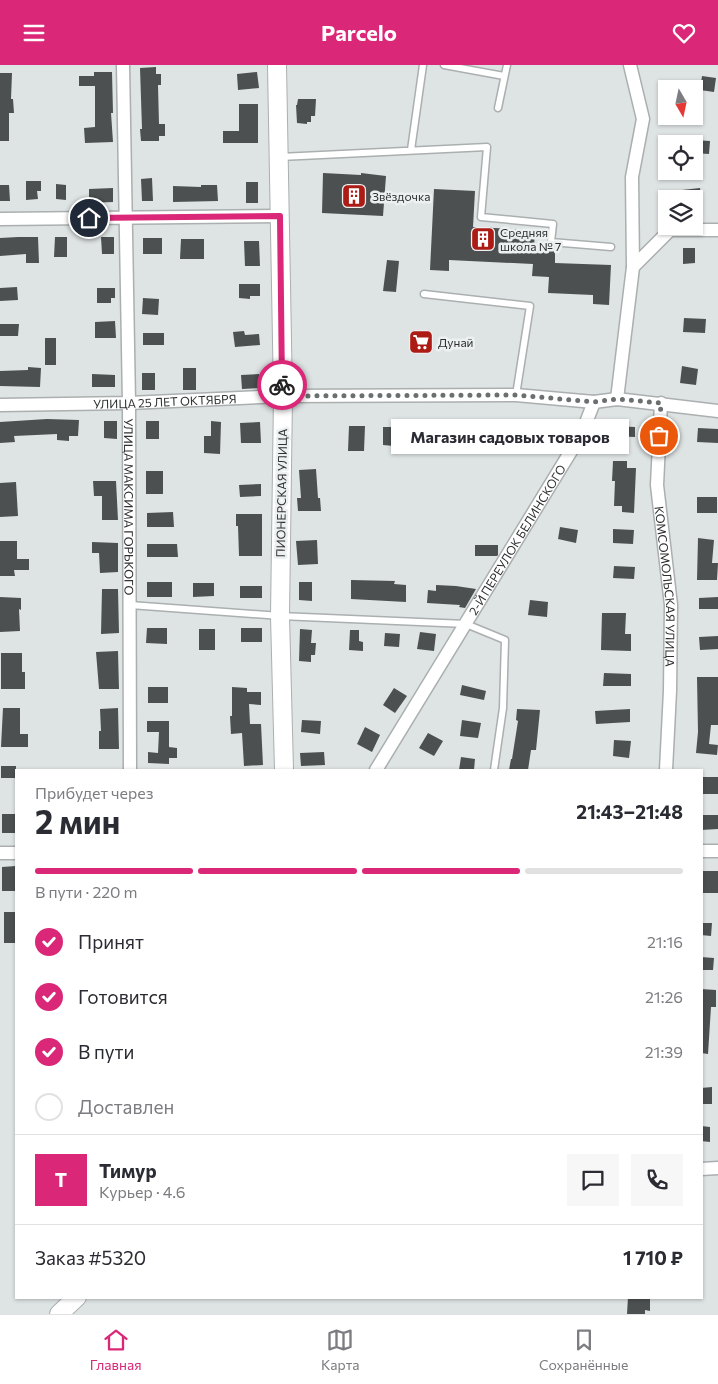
<!DOCTYPE html>
<html lang="ru">
<head>
<meta charset="utf-8">
<style>
  body { margin:0; font-family:Commissioner,sans-serif; background:#f7f7f7; color:#2b2b33; height:100vh; display:flex; flex-direction:column; font-size:19px; white-space:nowrap }
  * { box-sizing:border-box; margin:0 }
  p { font-size:16px; color:#7c7c81 }
  .icon { flex:none; width:28px; height:28px; fill:none; stroke:currentColor; stroke-width:2; stroke-linecap:round; stroke-linejoin:round }
  .map { position:relative; flex:1; overflow:hidden }
  .drawer { position:absolute; left:15px; top:704px; width:688px; height:530px; display:flex; flex-direction:column; background:#fff; border-radius:0px; box-shadow:0 1px 4px #0004 }
  .drawer>* { flex:none }
  .needle { width:32px; rotate:171deg }
  .controls { position:absolute; left:658px; top:15px; display:grid; gap:10px }
  .controls a { display:grid; place-items:center; width:45px; height:45px; border-radius:0px; background:#fff; box-shadow:0 1px 4px #0004; font-size:25px }
  .pin { position:absolute; display:grid; place-items:center; width:42px; height:42px; color:#fff; margin:-21px; border:2px solid #fff; border-radius:50%; box-shadow:0 1px 5px #0007 }
  .courier { position:absolute; display:grid; place-items:center; width:50px; height:50px; margin:-25px; border:4px solid #db2777; border-radius:50%; background:#fff; color:#222; box-shadow:0 1px 6px #0007 }
  .bubble { position:absolute; height:35px; border-radius:0px; background:#fff; box-shadow:0 1px 4px #0004; font-size:16px; font-weight:700; line-height:35px; text-align:center }
  .overview em { font-style:normal; font-weight:700 }
  .overview div { display:flex; flex-direction:column-reverse }
  .overview { display:flex; align-items:center; justify-content:space-between; height:85px; padding:0 20px }
  h1 { font-size:32px; font-weight:700; line-height:38px }
  .bar { display:grid; grid-template-columns:repeat(4,1fr); gap:8px 5px; align-content:center; height:60px; padding:0 20px }
  .bar i { height:6px; border-radius:4px; background:#e1e1e2 }
  .bar .selected { background:#db2777 }
  .bar p { grid-column:span 4 }
  .line { display:flex; align-items:center; gap:12px; padding:0 20px; border-top:1px solid #e1e1e2 }
  .line div { flex:1 }
  .round { display:grid; place-items:center; flex:none; width:52px; height:52px; border-radius:0px; background:#f7f7f7 }
  ol { padding:0 20px; list-style:none }
  li { display:flex; align-items:center; gap:15px; height:55px }
  li p { margin-inline-start:auto }
  li .icon { padding:5px; border-radius:50%; background:#db2777; color:#fff; stroke-width:4 }
  li:last-child { color:#7c7c81 }
  li i { width:28px; height:28px; border:2px solid #e1e1e2; border-radius:50% }
  header { display:flex; justify-content:space-between; align-items:center; height:65px; padding:0 20px; background:#db2777; color:#fff; font-size:22px; font-weight:700 }
  .dock { display:flex; justify-content:space-around; align-items:center; height:70px; border-top:1px solid #e1e1e2; background:#fff; font-size:14px; color:#7c7c81 }
  .dock a { display:grid; justify-items:center; gap:2px }
  .dock .selected { color:#db2777 }
  .map>svg:first-child { display:block }
  .building { fill:#4c5051 }
  .lines { fill:none; stroke-linecap:round; stroke-linejoin:round }
  .lane-casing { stroke:#abafb0; stroke-width:9 }
  .street-casing { stroke:#abafb0; stroke-width:15 }
  .secondary-casing { stroke:#abafb0; stroke-width:20 }
  .lane { stroke:#fff; stroke-width:6 }
  .street { stroke:#fff; stroke-width:12 }
  .secondary { stroke:#fff; stroke-width:18 }
  .done { stroke:#6c6f70; stroke-width:5; stroke-dasharray:0 9 }
  .route { stroke:#db2777; stroke-width:6 }
  .labels { text-anchor:middle; dominant-baseline:central; stroke-width:5; stroke-linejoin:round; paint-order:stroke }
  .poi-label { font-size:12px; fill:#2f3031; stroke:#ecf0f1; text-anchor:start }
  .street-label { font-size:12px; fill:#2f3031; stroke:#ecf0f1 }
</style>
</head>
<body>
<header><svg class="icon" aria-label="menu" viewBox="0 0 24 24"><path d="M4 6h16M4 12h16M4 18h16"/></svg>Parcelo<svg class="icon" aria-label="heart" viewBox="0 0 24 24"><path d="M12 20l-8-8c-3-5 5-10 8-4 3-6 11-1 8 4z"/></svg></header>
<div class="map">
<svg width="718" height="1249" viewBox="0 0 718 1249">
  <rect width="100%" height="100%" fill="#dee3e4"/>
  <path class="building" d="M156,2V9H161V20H158L159,59H165V71H159V76H141L140,64H142L140,3Z
    M94,7H112L113,48H111L113,77L85,78L84,63L95,62V21H79V11H94Z
    M257,7L259,23L238,25L237,9Z
    M0,8H12L11,34H13L14,48H9V76H0Z
    M702,11L716,13L714,27L700,25Z
    M298,34H316L315,51H311V57H307V59L297,58L296,40H297Z
    M239,39H258V78H223V66H239Z
    M694,75L710,76L709,89L694,88Z
    M323,108L361,110V108L386,111L383,151L322,148Z
    M152,113L153,136H142L141,114Z
    M26,116H41V126H37L38,134L26,135Z
    M246,117H258V138H246Z
    M56,119L66,120V135L56,134Z
    M0,120H9L10,136H0Z
    M201,120H217L218,136L173,137V121L201,122Z
    M113,123V137L89,138V124Z
    M700,123L701,134H683L682,125Z
    M434,124L475,126L473,162L535,165L534,183L555,184V198L611,200L609,240L593,239V230L548,228L549,212L532,211L533,199L449,195V206L430,205Z
    M18,172H38L39,198H26V189L0,191V173Z
    M55,172H67V192H54Z
    M101,172H114V189H102Z
    M143,173H162V189H143Z
    M181,174H204V194H180Z
    M244,176H259L260,201H245Z
    M683,183H695V198L683,199Z
    M387,195L399,196L396,227L383,226Z
    M239,219H260V231H250V234L239,233Z
    M17,222L18,235L0,236V223Z
    M97,223H115V233H111V238H97Z
    M143,233L159,234L158,250L142,249Z
    M684,253L706,254L705,268L683,267Z
    M115,256L116,273H95V257Z
    M0,259H19L18,271H0Z
    M244,266L245,270L259,269L260,280L235,282L233,267Z
    M143,268H164V280H143Z
    M45,273H56V300H45Z
    M682,301L698,304L696,320L680,318Z
    M28,302L41,303L40,322L0,321V306L28,305Z
    M183,303H196V325H183Z
    M142,308H155V325H142Z
    M92,309L115,310V322H92Z
    M259,309L260,323L242,324L241,310Z
    M47,354L79,355L78,371H69V376L57,375V369L14,371L15,377L0,378V357Z
    M104,356H117V374L104,373Z
    M146,356H159V374H146Z
    M211,356L221,357L220,389L204,388V371H211Z
    M260,357L261,378H241L240,358Z
    M455,360H477L478,379L419,377V361L455,362Z
    M349,361H365L364,386H348Z
    M512,361H522L523,381H512Z
    M610,361L635,362V372L610,371Z
    M383,362H394V381L383,380Z
    M698,363L718,364V378L697,377Z
    M613,396H627V403H636L634,448L622,447V441H614L615,416H612Z
    M316,404L318,433H320L321,446H298L297,433H301L299,405Z
    M146,406H163V429H146Z
    M93,416H116L118,455H102V431H94Z
    M16,417L18,451L0,452V418Z
    M261,419V431L240,432L239,420Z
    M697,432H717V448H697Z
    M173,447L174,462H147V448Z
    M236,449H262V491H239L238,461H236Z
    M560,462L578,465L576,478L558,474Z
    M613,464L634,465L633,479L613,478Z
    M698,473L714,475L712,498H718L717,515H697Z
    M317,475L318,499L298,500L296,476Z
    M0,476H17V494H29V505H14L15,511H0Z
    M92,477L118,478V507L100,508L99,488H92Z
    M147,479H177L178,492H147Z
    M475,480H498V490L497,491H475Z
    M614,501L635,502L634,514L613,513Z
    M351,515L395,516L394,519L406,520V537L351,534Z
    M147,517H172V532H147Z
    M299,517H312V536L299,535Z
    M193,518H214V531L193,532Z
    M436,520L456,521L476,524L465,543L459,542L460,540L427,538L428,525L436,526Z
    M240,521H262V533H240Z
    M102,524H118L119,568L101,569Z
    M0,532L21,533V545L19,544L20,566L0,567Z
    M718,532V544H699V533Z
    M530,535L548,537L547,552L528,550Z
    M602,548H626L625,569H631V586L601,585Z
    M147,563H167V579L146,578Z
    M241,563H262V577H241Z
    M199,564H215V585H199Z
    M300,564L312,565L311,578H316L315,590H311V597L299,596Z
    M350,565H359V576L363,577V586L349,585Z
    M420,567L436,569L434,586L417,584Z
    M385,568L400,569L399,582L384,581Z
    M718,571V584L700,585L699,572Z
    M118,586L119,624H99L96,587Z
    M1,588H22V607H25V624H1Z
    M604,608L631,609V621H603Z
    M697,612H718V660H711L709,679L718,680L717,690L696,688L698,667Z
    M462,620L486,626L484,635L460,630Z
    M148,622H168V638H148Z
    M232,622L247,623V627H261V640L249,639L250,659H261L263,700L244,701L242,668L231,669L230,651H232Z
    M394,623L407,631L395,648L383,640Z
    M3,643H20V669H28V682H1Z
    M118,643L119,684H99V666H101L100,644Z
    M517,644L540,645L536,685H531L528,705H509L511,694H512L518,656L516,655Z
    M630,644V657L596,659L595,646Z
    M302,655L321,656L320,669L301,667Z
    M462,655L481,658L478,673L460,671Z
    M147,656H169V682L177,683V693H169V699L148,698V687L158,688L159,667H147Z
    M365,662L380,670L372,687L357,679Z
    M428,668L443,676L434,691L419,683Z
    M614,675L631,676L629,693L613,691Z
    M324,687L325,700L301,701L300,688Z
    M461,692L475,694L474,705H459Z
    M1,701H16V713H1Z
    M701,712H718V729H701Z
    M2,749H16V768H2Z
    M701,750H718V764L701,765Z
    M16,801V826H2V802Z
    M701,806H718V828H701Z
    M4,847H16V878H4Z
    M701,858H712L711,871L701,870Z
    M701,892L714,893L713,905H701Z
    M701,924L716,925V942H711L708,989L701,988Z
    M712,1022V1039H701V1023Z
    M701,1061L710,1062V1077L701,1076Z
    M628,1232H650V1246L645,1245V1249H627Z"/>
  <g class="lines">
    <defs>
      <path id="lane" d="M444,0L504,11
        M498,43L507,0
        M411,85L423,0
        M280,92L487,82L481,152L553,159L551,177L611,182
        M424,229L530,241L516,330
        M130,540L280,551L466,559L505,575L503,643L494,705"/>
      <g id="street">
        <path id="s1" d="M123,0L129,338L130,705"/>
        <path d="M0,154L280,151"/>
        <path d="M633,202L670,165H718"/>
        <path d="M617,334L633,202L632,112L643,54L630,0"/>
        <path id="s2" d="M661,338L657,420L671,540L670,626L666,705"/>
        <path id="s3" d="M0,340L129,338L283,331L516,330L594,337L617,334L718,346"/>
        <path id="s4" d="M376,705L582,368L594,337"/>
        <path d="M701,786H718"/>
        <path d="M0,788H16"/>
        <path d="M701,1104L718,1103"/>
      </g>
      <path id="secondary" d="M277,0L283,331L280,551L284,705
        M59,1249L77,1232"/>
    </defs>
    <use href="#lane" class="lane-casing"/>
    <use href="#street" class="street-casing"/>
    <use href="#secondary" class="secondary-casing"/>
    <use href="#lane" class="lane"/>
    <use href="#street" class="street"/>
    <use href="#secondary" class="secondary"/>
  </g>
  <g class="lines">
    <path class="done" d="M282,320L283,331L516,330L594,337L617,334L661,338L659,371"/>
    <path class="route" d="M89,153L280,151L282,320"/>
  </g>
  <defs>
    <symbol id="building-square" viewBox="-11 -11 22 22"><rect x="-9" y="-9" width="18" height="18" rx="4" fill="#ac1b14" stroke="#ecf0f1"/><path d="M-4-6H4V6H1V3H-1V6H-4ZM-2.5-4.3h1.7v1.8h-1.7ZM.8-4.3h1.7v1.8H.8ZM-2.5-1h1.7V.8h-1.7ZM.8-1h1.7V.8H.8Z" fill="#fff"/></symbol>
    <symbol id="supermarket-square" viewBox="-11 -11 22 22"><rect x="-9" y="-9" width="18" height="18" rx="4" fill="#ac1b14" stroke="#ecf0f1"/><path d="M-6-5.5h2.5l.6 2H6L4.5 2H-2.5L-4.4-4H-6ZM-1.5 3.2a1.3 1.3 0 1 0 .1 0ZM3 3.2a1.3 1.3 0 1 0 .1 0Z" fill="#fff"/></symbol>
  </defs>
  <g fill-rule="evenodd">
    <use href="#building-square" x="340" y="117" width="28" height="28"/>
    <use href="#building-square" x="469" y="160" width="28" height="28"/>
    <use href="#supermarket-square" x="407" y="263" width="28" height="28"/>
  </g>
  <g class="labels">
    <g class="poi-label">
      <text x="372" y="131">Звёздочка</text>
      <text x="500" y="167">Средняя<tspan x="500" dy="14">школа № 7</tspan></text>
      <text x="438" y="277">Дунай</text>
    </g>
    <g class="street-label">
      <text stroke="none"><textPath href="#s3" startOffset="165">УЛИЦА 25 ЛЕТ ОКТЯБРЯ</textPath></text>
      <text transform="translate(281 428) rotate(-89)">ПИОНЕРСКАЯ УЛИЦА</text>
      <text stroke="none"><textPath href="#s1" startOffset="442">УЛИЦА МАКСИМА ГОРЬКОГО</textPath></text>
      <text stroke="none"><textPath href="#s4" startOffset="270">2-Й ПЕРЕУЛОК БЕЛИНСКОГО</textPath></text>
      <text stroke="none"><textPath href="#s2" startOffset="184">КОМСОМОЛЬСКАЯ УЛИЦА</textPath></text>
    </g>
  </g>
</svg>
<div class="controls">
<a><svg class="needle" viewBox="-14 -14 28 28"><path d="M0-13l5 13h-10z" fill="#e53935"/><path d="M0 13l5-13h-10z" fill="#7c7c81"/></svg></a>
<a><svg class="icon" aria-label="locate" viewBox="0 0 24 24"><circle cx="12" cy="12" r="6"/><path d="M12 2v4M12 18v4M2 12h4M18 12h4"/></svg></a>
<a><svg class="icon" aria-label="layers" viewBox="0 0 24 24"><path d="M12 4l9 5-9 5-9-5zM3 14l9 5 9-5"/></svg></a>
</div>
<div class="pin" style="left:659px;top:371px;background:#ea580c"><svg class="icon" aria-label="bag" viewBox="0 0 24 24"><path d="M5 8h14l-1 12H6zM9 8a3 3 0 0 1 6 0"/></svg></div>
<div class="pin" style="left:89px;top:153px;background:#1f2937"><svg class="icon" aria-label="home" viewBox="0 0 24 24"><path d="M3 11l9-7 9 7M6 9v11h12V9"/></svg></div>
<div class="courier" style="left:282px;top:320px"><svg class="icon" aria-label="bike" viewBox="0 0 24 24"><circle cx="6" cy="16" r="4"/><circle cx="18" cy="16" r="4"/><path d="M6 16l4-8h5l3 8M10 8l3 8H6M13 5h3"/></svg></div>
<div class="bubble" style="left:391px;top:354px;width:238px">Магазин садовых товаров</div>
<section class="drawer">
<div class="overview"><div><h1>2 мин</h1><p>Прибудет через</p></div><em>21:43–21:48</em></div>
<div class="bar"><i class="selected"></i><i class="selected"></i><i class="selected"></i><i></i><p>В пути · 220 m</p></div>
<ol>
<li><svg class="icon" aria-label="check" viewBox="0 0 24 24"><path d="M5 12l5 5 9-10"/></svg>Принят<p>21:16</p></li>
<li><svg class="icon" aria-label="check" viewBox="0 0 24 24"><path d="M5 12l5 5 9-10"/></svg>Готовится<p>21:26</p></li>
<li><svg class="icon" aria-label="check" viewBox="0 0 24 24"><path d="M5 12l5 5 9-10"/></svg>В пути<p>21:39</p></li>
<li><i></i>Доставлен</li>
</ol>
<div class="line" style="height:90px"><b class="round" style="background:#db2777;color:#fff">Т</b><div><b>Тимур</b><p>Курьер · 4.6</p></div><a class="round"><svg class="icon" aria-label="chat" viewBox="0 0 24 24"><path d="M4 5h16v11H9l-5 4z"/></svg></a><a class="round"><svg class="icon" aria-label="phone" viewBox="0 0 24 24"><path d="M5 4h4l2 5-3 2q2 4 5 5l2-3 5 2v4C11 20 4 13 5 4z"/></svg></a></div>
<div class="line" style="height:65px"><div>Заказ #5320</div><b>1 710 ₽</b></div>
</section>
</div>
<nav class="dock">
<a class="selected"><svg class="icon" aria-label="home" viewBox="0 0 24 24"><path d="M3 11l9-7 9 7M6 9v11h12V9"/></svg>Главная</a>
<a><svg class="icon" aria-label="map" viewBox="0 0 24 24"><path d="M3 6l6-2 6 2 6-2v14l-6 2-6-2-6 2zM9 4v14M15 6v14"/></svg>Карта</a>
<a><svg class="icon" aria-label="saved" viewBox="0 0 24 24"><path d="M7 4h10v16l-5-4-5 4z"/></svg>Сохранённые</a>
</nav>
</body>
</html>
